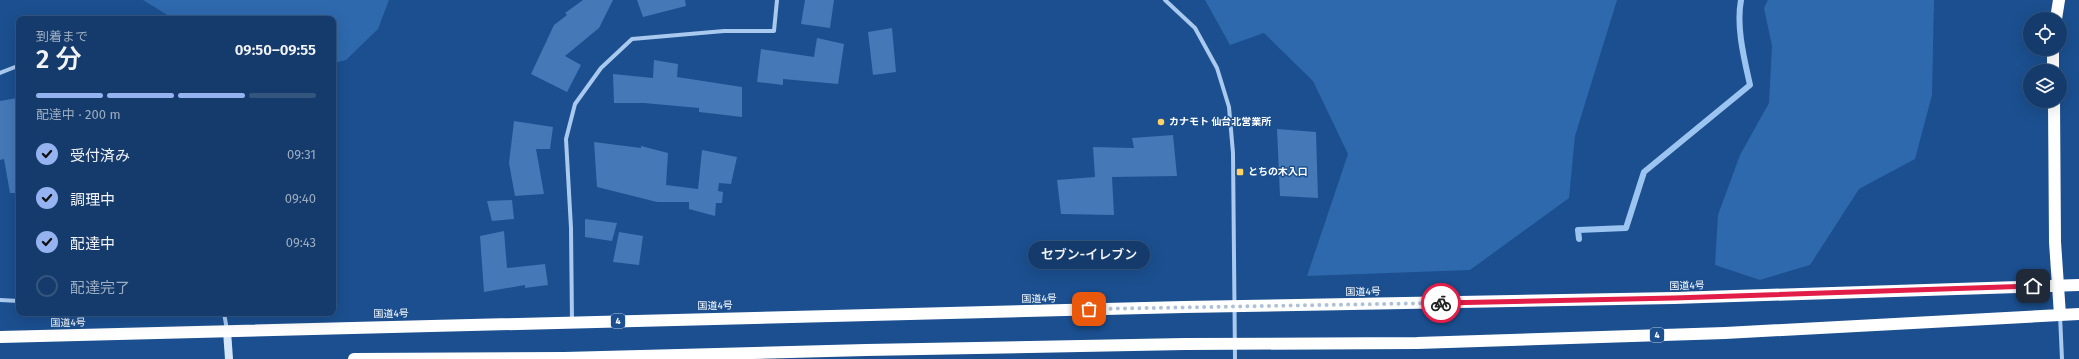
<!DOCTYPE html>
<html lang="ja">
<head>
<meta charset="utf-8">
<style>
  body { margin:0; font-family:"Fira Sans","Noto Sans JP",sans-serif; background:#1d4271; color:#f1f3f6; height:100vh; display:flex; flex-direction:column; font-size:15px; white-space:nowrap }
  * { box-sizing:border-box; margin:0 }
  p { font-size:13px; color:#9dadc1 }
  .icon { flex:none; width:22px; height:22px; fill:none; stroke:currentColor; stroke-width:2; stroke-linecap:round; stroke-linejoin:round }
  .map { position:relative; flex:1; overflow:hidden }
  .sheet { position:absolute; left:16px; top:16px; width:320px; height:300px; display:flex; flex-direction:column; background:#143b6b; border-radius:8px; box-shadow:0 4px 16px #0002,0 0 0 1px #33557e }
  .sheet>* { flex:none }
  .controls { position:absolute; left:2023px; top:12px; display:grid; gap:8px }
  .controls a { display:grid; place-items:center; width:44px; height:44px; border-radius:50%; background:#143b6b; box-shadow:0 4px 16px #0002,0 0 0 1px #33557e; font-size:20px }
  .pin { position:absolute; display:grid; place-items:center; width:34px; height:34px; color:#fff; margin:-17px; border-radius:8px; box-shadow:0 2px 6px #0006 }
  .courier { position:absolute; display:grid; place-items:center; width:40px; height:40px; margin:-20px; border:3px solid #e11d48; border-radius:50%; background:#fff; color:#222; box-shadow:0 1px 5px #0007 }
  .bubble { position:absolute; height:28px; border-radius:14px; background:#143b6b; box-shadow:0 4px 16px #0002,0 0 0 1px #33557e; font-size:13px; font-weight:600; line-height:28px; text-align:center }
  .head em { font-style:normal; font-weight:600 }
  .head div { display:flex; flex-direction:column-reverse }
  .head { display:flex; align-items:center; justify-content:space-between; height:68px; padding:0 20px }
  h1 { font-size:26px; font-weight:600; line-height:30px }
  .bar { display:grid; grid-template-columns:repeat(4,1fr); gap:6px 4px; align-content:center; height:48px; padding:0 20px }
  .bar i { height:5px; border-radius:3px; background:#33557e }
  .bar .selected { background:#95b2f1 }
  .bar p { grid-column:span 4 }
  ol { padding:0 20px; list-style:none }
  li { display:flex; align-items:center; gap:12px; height:44px }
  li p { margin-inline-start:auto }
  li .icon { padding:4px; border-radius:50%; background:#95b2f1; color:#111; stroke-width:4 }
  li:last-child { color:#9dadc1 }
  li i { width:22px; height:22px; border:2px solid #33557e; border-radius:50% }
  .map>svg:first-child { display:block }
  .green { fill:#2e69ad }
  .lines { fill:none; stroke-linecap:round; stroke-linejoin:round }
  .stream { stroke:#9cc4f0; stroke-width:6 }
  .building { fill:#4478b7 }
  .street { stroke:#a9c9ee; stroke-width:4 }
  .secondary { stroke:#d6e6fa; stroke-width:8 }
  .highway { stroke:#fff; stroke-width:12 }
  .done { stroke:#afc1d8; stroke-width:4; stroke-dasharray:0 7.2 }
  .route { stroke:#e11d48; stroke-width:5 }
  .poi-dot { fill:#ffd166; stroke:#1b4f8f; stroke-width:1.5 }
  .labels { text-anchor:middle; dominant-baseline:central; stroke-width:3; stroke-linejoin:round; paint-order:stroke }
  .shield { fill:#1b4f8f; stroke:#bbcadd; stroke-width:1 }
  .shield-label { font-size:9px; font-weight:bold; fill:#fff }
  .poi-label { font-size:10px; font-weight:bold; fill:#fff; stroke:#1b4f8f; text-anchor:start }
  .street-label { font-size:10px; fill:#fff; stroke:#1b4f8f }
</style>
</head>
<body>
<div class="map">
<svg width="2079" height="359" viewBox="0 0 2079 359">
  <rect width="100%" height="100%" fill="#1b4f8f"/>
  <path class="green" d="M143,0H389L378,29L346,60L333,63V19H174Z
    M1205,0H1617L1575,136L1569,198L1470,270L1307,276L1348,154L1313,81L1264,33L1230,45Z
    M1768,0H1934L1932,95L1915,159L1859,189L1810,265L1760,280L1715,265L1718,215L1740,155L1769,103L1772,46L1764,8Z"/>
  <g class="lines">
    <path class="stream" d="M1579,239L1578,230L1626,228L1644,172L1750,85C1744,58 1736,27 1741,0"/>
  </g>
  <path class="building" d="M583,0H613L599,28L565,56L581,65L567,92L531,74L554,25L567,15L565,13Z
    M637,0H685L686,6L643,17Z
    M805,0H834L830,28L801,24Z
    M892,28L896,72L873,75L868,32Z
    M817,38L844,44L838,84L783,79V85L757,82L761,49L814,57Z
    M654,60L678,64L677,77L742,87V117L699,112V108L644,103H614L613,74L653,78Z
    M17,98L19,106V193H10L4,159L0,160V101Z
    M514,121L553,127L550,149H536L544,194L515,196L509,163Z
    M1277,129L1316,132L1318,198L1280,196Z
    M1173,135L1177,176L1112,177L1114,215L1061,214L1057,180L1095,177L1093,147L1134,148L1132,138Z
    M594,142L641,148V146L668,153L666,185L698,189L702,150L737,157L731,184L719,183L718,191L723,192L722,203H716L715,216L689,209V202H657L597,187Z
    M512,200L514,219L492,221L487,201Z
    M585,219L617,223L612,241L585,237Z
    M504,231L507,268L545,264L548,285L525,288V285L484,292L480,236Z
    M619,232L643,236L639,265L613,262Z"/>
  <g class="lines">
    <path class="street" d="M1165,0L1195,28L1217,68L1229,107L1233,153L1235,359
      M0,73L15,67
      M0,300L19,301
      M224,313L227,330
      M2060,315L2062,359
      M572,322L571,228L566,139L575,104L601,68L632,39L724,31H774L777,0"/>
    <path class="secondary" d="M227,331L229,359"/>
    <path class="highway" d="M2056,19L2059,0
      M2053,49V71
      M2054,101L2055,242L2060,315
      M0,337L1184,307L1674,298L2079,285
      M354,359L564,358L866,350L1185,344L1417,343L1725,333L2079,314"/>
  </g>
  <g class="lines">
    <path class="done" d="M1089,309L1441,303"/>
    <path class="route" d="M1441,303L1674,298L2033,286"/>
  </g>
  <g class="poi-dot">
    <circle cx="1161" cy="122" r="4"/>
    <rect x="1236" y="168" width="8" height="8" rx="2"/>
  </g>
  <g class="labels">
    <g class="shield">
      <rect x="611" y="314" width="14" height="14" rx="3"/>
      <rect x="1650" y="328" width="14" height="14" rx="3"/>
    </g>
    <g class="shield-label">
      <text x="618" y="321">4</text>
      <text x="1657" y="335">4</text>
    </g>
    <g class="poi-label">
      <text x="1169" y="122">カナモト 仙台北営業所</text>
      <text x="1248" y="172">とちの木入口</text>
    </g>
    <g class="street-label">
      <text transform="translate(1687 286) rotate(-2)">国道4号</text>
      <text transform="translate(1363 292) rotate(-1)">国道4号</text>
      <text transform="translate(1039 299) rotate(-1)">国道4号</text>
      <text transform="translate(715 306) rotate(-1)">国道4号</text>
      <text transform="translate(391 314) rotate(-1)">国道4号</text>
      <text transform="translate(68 323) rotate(-1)">国道4号</text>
    </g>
  </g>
</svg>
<div class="controls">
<a><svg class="icon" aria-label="locate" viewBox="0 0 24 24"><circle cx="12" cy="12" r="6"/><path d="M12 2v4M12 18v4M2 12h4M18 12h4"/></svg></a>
<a><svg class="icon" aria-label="layers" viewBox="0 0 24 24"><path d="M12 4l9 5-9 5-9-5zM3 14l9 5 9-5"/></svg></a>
</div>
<div class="pin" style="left:1089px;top:309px;background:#ea580c"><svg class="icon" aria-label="bag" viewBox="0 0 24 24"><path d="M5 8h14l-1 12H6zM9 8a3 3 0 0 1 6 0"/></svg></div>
<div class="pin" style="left:2033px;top:286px;background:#1f2937"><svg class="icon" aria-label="home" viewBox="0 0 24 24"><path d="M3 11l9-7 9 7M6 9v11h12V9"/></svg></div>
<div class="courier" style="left:1441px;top:303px"><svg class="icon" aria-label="bike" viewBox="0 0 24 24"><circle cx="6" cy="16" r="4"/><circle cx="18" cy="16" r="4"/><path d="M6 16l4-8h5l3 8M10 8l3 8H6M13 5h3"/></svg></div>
<div class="bubble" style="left:1028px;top:241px;width:122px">セブン-イレブン</div>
<section class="sheet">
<div class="head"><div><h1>2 分</h1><p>到着まで</p></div><em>09:50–09:55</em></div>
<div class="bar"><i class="selected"></i><i class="selected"></i><i class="selected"></i><i></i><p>配達中 · 200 m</p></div>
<ol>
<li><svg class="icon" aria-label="check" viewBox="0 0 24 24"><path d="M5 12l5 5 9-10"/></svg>受付済み<p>09:31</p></li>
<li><svg class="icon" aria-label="check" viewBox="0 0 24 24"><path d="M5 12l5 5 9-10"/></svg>調理中<p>09:40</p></li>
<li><svg class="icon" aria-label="check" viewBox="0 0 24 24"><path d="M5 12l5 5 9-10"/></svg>配達中<p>09:43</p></li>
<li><i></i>配達完了</li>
</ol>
</section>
</div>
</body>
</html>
